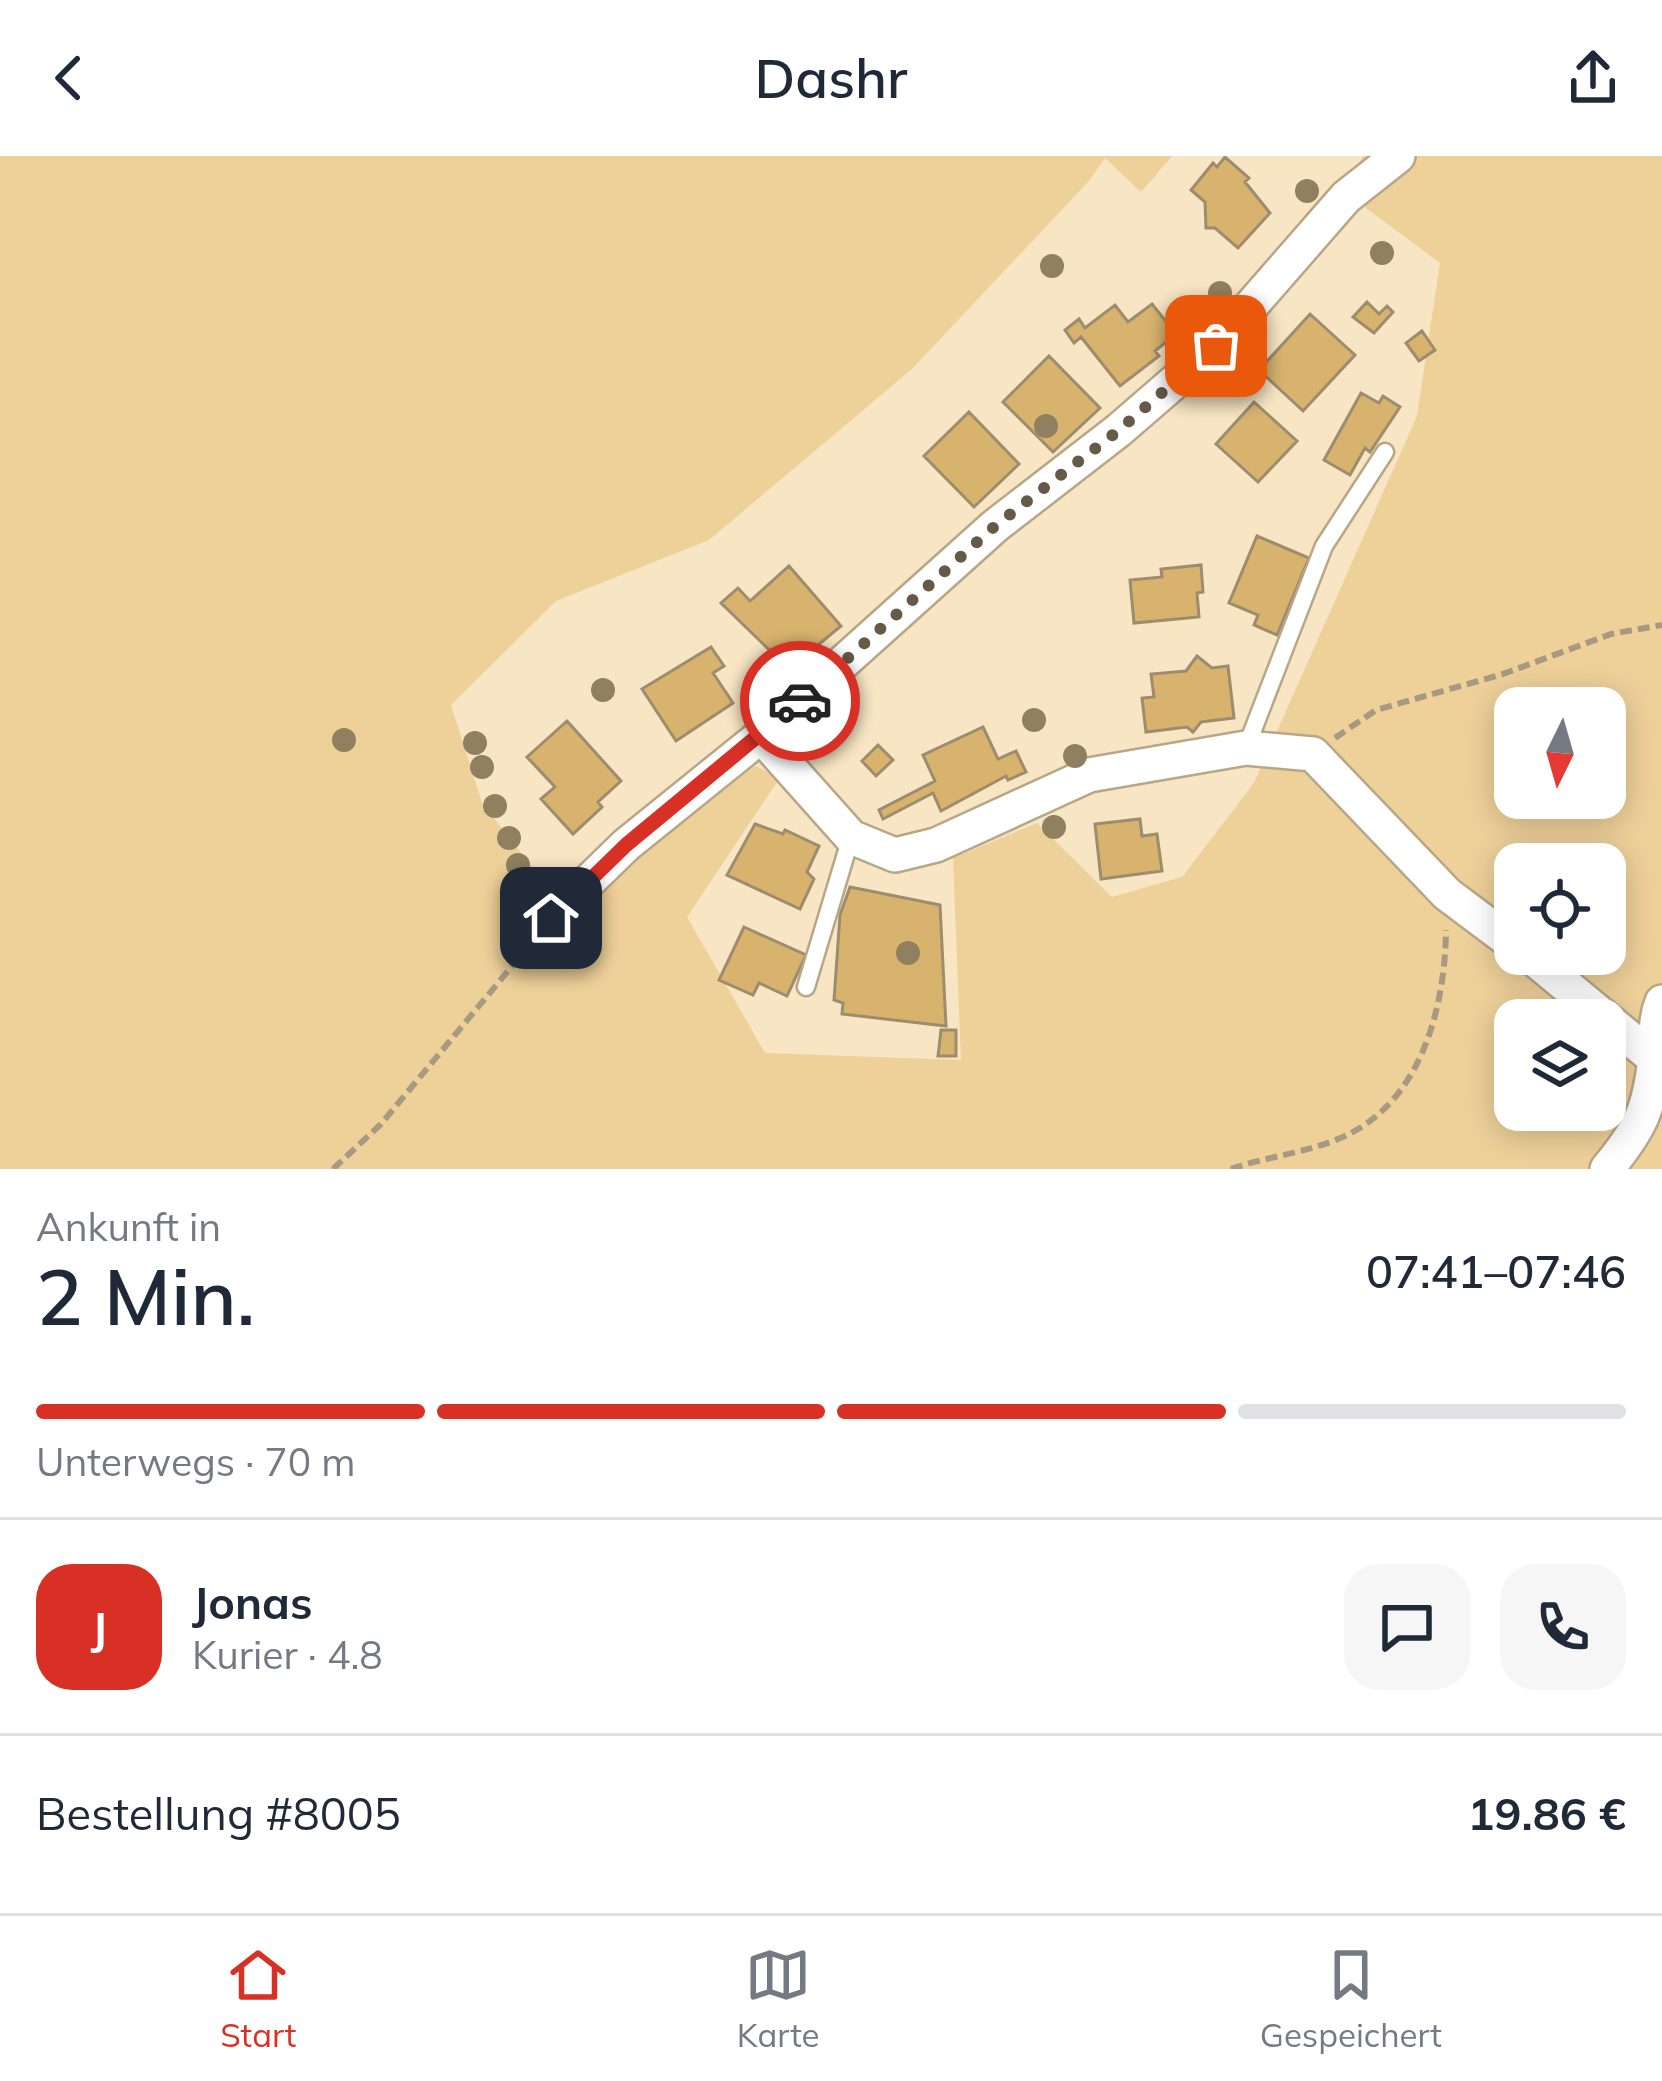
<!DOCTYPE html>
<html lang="de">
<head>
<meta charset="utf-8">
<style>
  body { margin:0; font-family:Mulish,sans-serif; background:#f6f6f7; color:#1f2937; height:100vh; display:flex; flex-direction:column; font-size:45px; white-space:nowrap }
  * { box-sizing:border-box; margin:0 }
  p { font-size:39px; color:#747a83 }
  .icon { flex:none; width:66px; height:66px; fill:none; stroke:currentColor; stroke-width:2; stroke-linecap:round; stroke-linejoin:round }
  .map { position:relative; height:1013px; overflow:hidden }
  .sheet { display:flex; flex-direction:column; background:#fff; flex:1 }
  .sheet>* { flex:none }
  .needle { width:78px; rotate:185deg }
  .tools { position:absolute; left:1494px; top:531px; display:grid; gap:24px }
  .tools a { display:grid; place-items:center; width:132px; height:132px; border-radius:24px; background:#fff; box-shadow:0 6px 30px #0003; font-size:60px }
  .pin { position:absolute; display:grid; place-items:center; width:102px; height:102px; color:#fff; margin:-51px; border-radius:24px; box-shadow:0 6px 18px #0006 }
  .courier { position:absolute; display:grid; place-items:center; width:120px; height:120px; margin:-60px; border:9px solid #d93025; border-radius:50%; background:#fff; color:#222; box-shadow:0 3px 15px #0007 }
  .summary em { font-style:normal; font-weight:600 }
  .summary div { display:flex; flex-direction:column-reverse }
  .summary { display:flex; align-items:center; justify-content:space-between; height:204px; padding:0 36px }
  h1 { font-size:78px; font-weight:600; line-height:90px }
  .bar { display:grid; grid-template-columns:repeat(4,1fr); gap:18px 12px; align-content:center; height:144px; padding:0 36px }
  .bar i { height:15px; border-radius:9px; background:#e0e1e3 }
  .bar .active { background:#d93025 }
  .bar p { grid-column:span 4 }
  .line { display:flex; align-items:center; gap:30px; padding:0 36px; border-top:3px solid #e0e1e3 }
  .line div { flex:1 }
  .round { display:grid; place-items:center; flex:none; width:126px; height:126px; border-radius:36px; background:#f6f6f7 }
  header { display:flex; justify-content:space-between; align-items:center; height:156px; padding:0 36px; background:#fff; font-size:54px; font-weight:600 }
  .dock { display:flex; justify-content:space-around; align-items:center; height:168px; border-top:3px solid #e0e1e3; background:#fff; font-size:33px; color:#747a83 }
  .dock a { display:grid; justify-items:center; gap:6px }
  .dock .active { color:#d93025 }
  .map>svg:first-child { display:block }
  .green { fill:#eed099; fill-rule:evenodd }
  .building { fill:#d7b36e; stroke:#9d8c6d; stroke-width:3 }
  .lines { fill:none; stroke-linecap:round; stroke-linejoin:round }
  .lane-casing { stroke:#b8a787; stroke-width:21 }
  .street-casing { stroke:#b8a787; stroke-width:38 }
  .path { stroke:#a89a80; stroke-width:6; stroke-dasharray:12 6; stroke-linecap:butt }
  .lane { stroke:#fff; stroke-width:16 }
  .street { stroke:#fff; stroke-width:33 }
  .tree { fill:#90805f }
  .done { stroke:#655a48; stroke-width:12; stroke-dasharray:0 21.6 }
  .route { stroke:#d93025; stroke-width:15 }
</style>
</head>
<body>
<header><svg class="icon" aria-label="back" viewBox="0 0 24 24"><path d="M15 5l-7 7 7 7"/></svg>Dashr<svg class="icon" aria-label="share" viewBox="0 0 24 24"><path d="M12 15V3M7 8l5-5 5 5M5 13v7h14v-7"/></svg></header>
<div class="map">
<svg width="1662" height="1013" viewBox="0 0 1662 1013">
  <rect width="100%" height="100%" fill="#f7e5c3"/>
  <path class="green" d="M0,0H1172L1141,36L1105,2L1088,26L912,213L709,384L556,445L451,549L482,647L568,757L732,621L756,610L779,623L687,761L765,897L961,904L953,702L1037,667L1112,741L1182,721L1254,627L1417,260L1440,107L1343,35L1363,0H1662V1013H0ZM1515,552H1605V642H1515ZM1515,708H1605V798H1515ZM1515,864H1605V954H1515Z"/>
  <path class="building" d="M1225,1L1249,22L1245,26L1270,57L1238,92L1215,72H1206L1205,46L1191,34L1213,7L1217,11Z
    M1367,146L1379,158L1387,150L1393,156L1374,177L1353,161Z
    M1152,148L1176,178L1155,195L1159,200L1120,230L1081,181L1074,187L1065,174L1079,163L1085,172L1115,149L1128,166Z
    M1310,158L1355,199L1303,255L1259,214Z
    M1422,175L1435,194L1419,205L1406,187Z
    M1049,200L1100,252L1053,296L1003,246Z
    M1361,237L1379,247L1383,240L1400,251L1370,296L1365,292L1350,319L1324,304Z
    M1254,246L1297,285L1258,326L1216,288Z
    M969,256L1019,308L974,351L924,300Z
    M1257,380L1309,402L1277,479L1254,469L1258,459L1229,447Z
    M1201,409L1203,436L1197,437L1199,461L1134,467L1130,424L1162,421L1161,413Z
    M789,410L841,470L789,513L721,447L738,432L750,445Z
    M711,491L724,510L713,517L733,547L676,585L642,533Z
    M1197,500L1212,512L1228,510L1234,562L1201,566L1193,576L1187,571L1146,576L1142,542L1154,541L1151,518L1186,515Z
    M567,565L621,625L598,646L602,651L573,678L541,643L555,631L527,601Z
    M983,571L998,603L1016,595L1026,616L1008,624L1006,620L941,655L933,637L883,663L879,654L935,625L923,599Z
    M878,589L893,604L876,620L862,605Z
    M1140,663L1142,680L1157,678L1162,715L1101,723L1095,668Z
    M755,668L783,678L785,674L819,690L807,716L814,723L800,753L727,719Z
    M850,731L940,749L946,870L842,858L843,847L834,844L840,759Z
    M744,771L806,799L787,840L759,827L753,839L719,824Z
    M941,874H956V900H938Z"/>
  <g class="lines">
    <defs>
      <path id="lane" d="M1246,592L1324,390L1385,296
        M806,831L851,681"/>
      <path id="street" d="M761,580L851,681L895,699L936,689L1089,619L1246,592L1313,598L1447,738L1515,789
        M551,762L626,689L761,580L995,370L1119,274L1216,190L1346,41L1398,0
        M1528,798L1655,903
        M1607,1013C1640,973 1649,955 1655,902C1657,882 1654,866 1662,846"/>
    </defs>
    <use href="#lane" class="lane-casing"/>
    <use href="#street" class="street-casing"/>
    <path class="path" d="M1335,582L1376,554L1503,518L1611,478L1662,469
      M333,1013L381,968L532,786
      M1231,1013C1265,1001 1305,997 1338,983C1420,950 1445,854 1446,774"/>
    <use href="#lane" class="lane"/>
    <use href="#street" class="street"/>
  </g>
  <g class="tree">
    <circle cx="1307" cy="35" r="12"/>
    <circle cx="1382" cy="97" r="12"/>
    <circle cx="1052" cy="110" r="12"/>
    <circle cx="1220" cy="137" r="12"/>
    <circle cx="1199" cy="181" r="12"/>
    <circle cx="1046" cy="270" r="12"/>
    <circle cx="603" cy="534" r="12"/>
    <circle cx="1034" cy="564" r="12"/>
    <circle cx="344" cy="584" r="12"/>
    <circle cx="475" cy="587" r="12"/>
    <circle cx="1075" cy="600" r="12"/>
    <circle cx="482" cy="611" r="12"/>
    <circle cx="495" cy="650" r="12"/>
    <circle cx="1054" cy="671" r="12"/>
    <circle cx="509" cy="682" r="12"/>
    <circle cx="518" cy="709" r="12"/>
    <circle cx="908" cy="797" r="12"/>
  </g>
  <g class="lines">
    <path class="done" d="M800,545L995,370L1119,274L1216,190"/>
    <path class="route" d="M551,762L626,689L800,545"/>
  </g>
</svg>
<div class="tools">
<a><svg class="needle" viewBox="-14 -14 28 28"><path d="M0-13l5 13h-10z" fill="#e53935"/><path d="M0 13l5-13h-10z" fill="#747a83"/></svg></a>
<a><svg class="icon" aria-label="locate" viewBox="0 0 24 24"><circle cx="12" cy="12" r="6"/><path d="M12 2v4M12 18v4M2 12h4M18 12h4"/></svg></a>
<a><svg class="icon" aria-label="layers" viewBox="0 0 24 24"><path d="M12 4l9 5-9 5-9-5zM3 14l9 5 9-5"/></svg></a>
</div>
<div class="pin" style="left:1216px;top:190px;background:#ea580c"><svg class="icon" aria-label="bag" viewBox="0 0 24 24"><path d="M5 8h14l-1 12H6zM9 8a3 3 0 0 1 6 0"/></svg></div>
<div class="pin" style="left:551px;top:762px;background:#1f2937"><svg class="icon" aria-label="home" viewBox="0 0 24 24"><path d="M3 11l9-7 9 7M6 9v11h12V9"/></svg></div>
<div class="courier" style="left:800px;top:545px"><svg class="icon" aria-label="car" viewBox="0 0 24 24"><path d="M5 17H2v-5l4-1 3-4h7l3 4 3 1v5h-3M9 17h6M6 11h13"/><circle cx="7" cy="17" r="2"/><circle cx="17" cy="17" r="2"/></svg></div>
</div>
<section class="sheet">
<div class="summary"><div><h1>2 Min.</h1><p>Ankunft in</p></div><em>07:41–07:46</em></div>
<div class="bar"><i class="active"></i><i class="active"></i><i class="active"></i><i></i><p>Unterwegs · 70 m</p></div>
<div class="line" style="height:216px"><b class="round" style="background:#d93025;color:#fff">J</b><div><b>Jonas</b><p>Kurier · 4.8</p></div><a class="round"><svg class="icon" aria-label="chat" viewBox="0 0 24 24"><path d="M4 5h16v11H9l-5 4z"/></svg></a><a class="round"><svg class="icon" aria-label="phone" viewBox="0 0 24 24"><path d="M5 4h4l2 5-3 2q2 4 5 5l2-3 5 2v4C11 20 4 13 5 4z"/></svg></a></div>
<div class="line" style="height:156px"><div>Bestellung #8005</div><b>19.86 €</b></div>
</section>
<nav class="dock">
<a class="active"><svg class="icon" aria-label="home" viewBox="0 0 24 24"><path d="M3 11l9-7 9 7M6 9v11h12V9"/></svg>Start</a>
<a><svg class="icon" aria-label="map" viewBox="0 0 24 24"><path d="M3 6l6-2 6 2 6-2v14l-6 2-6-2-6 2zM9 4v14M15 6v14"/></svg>Karte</a>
<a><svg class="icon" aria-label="saved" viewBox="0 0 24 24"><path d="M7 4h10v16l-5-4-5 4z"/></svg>Gespeichert</a>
</nav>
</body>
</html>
